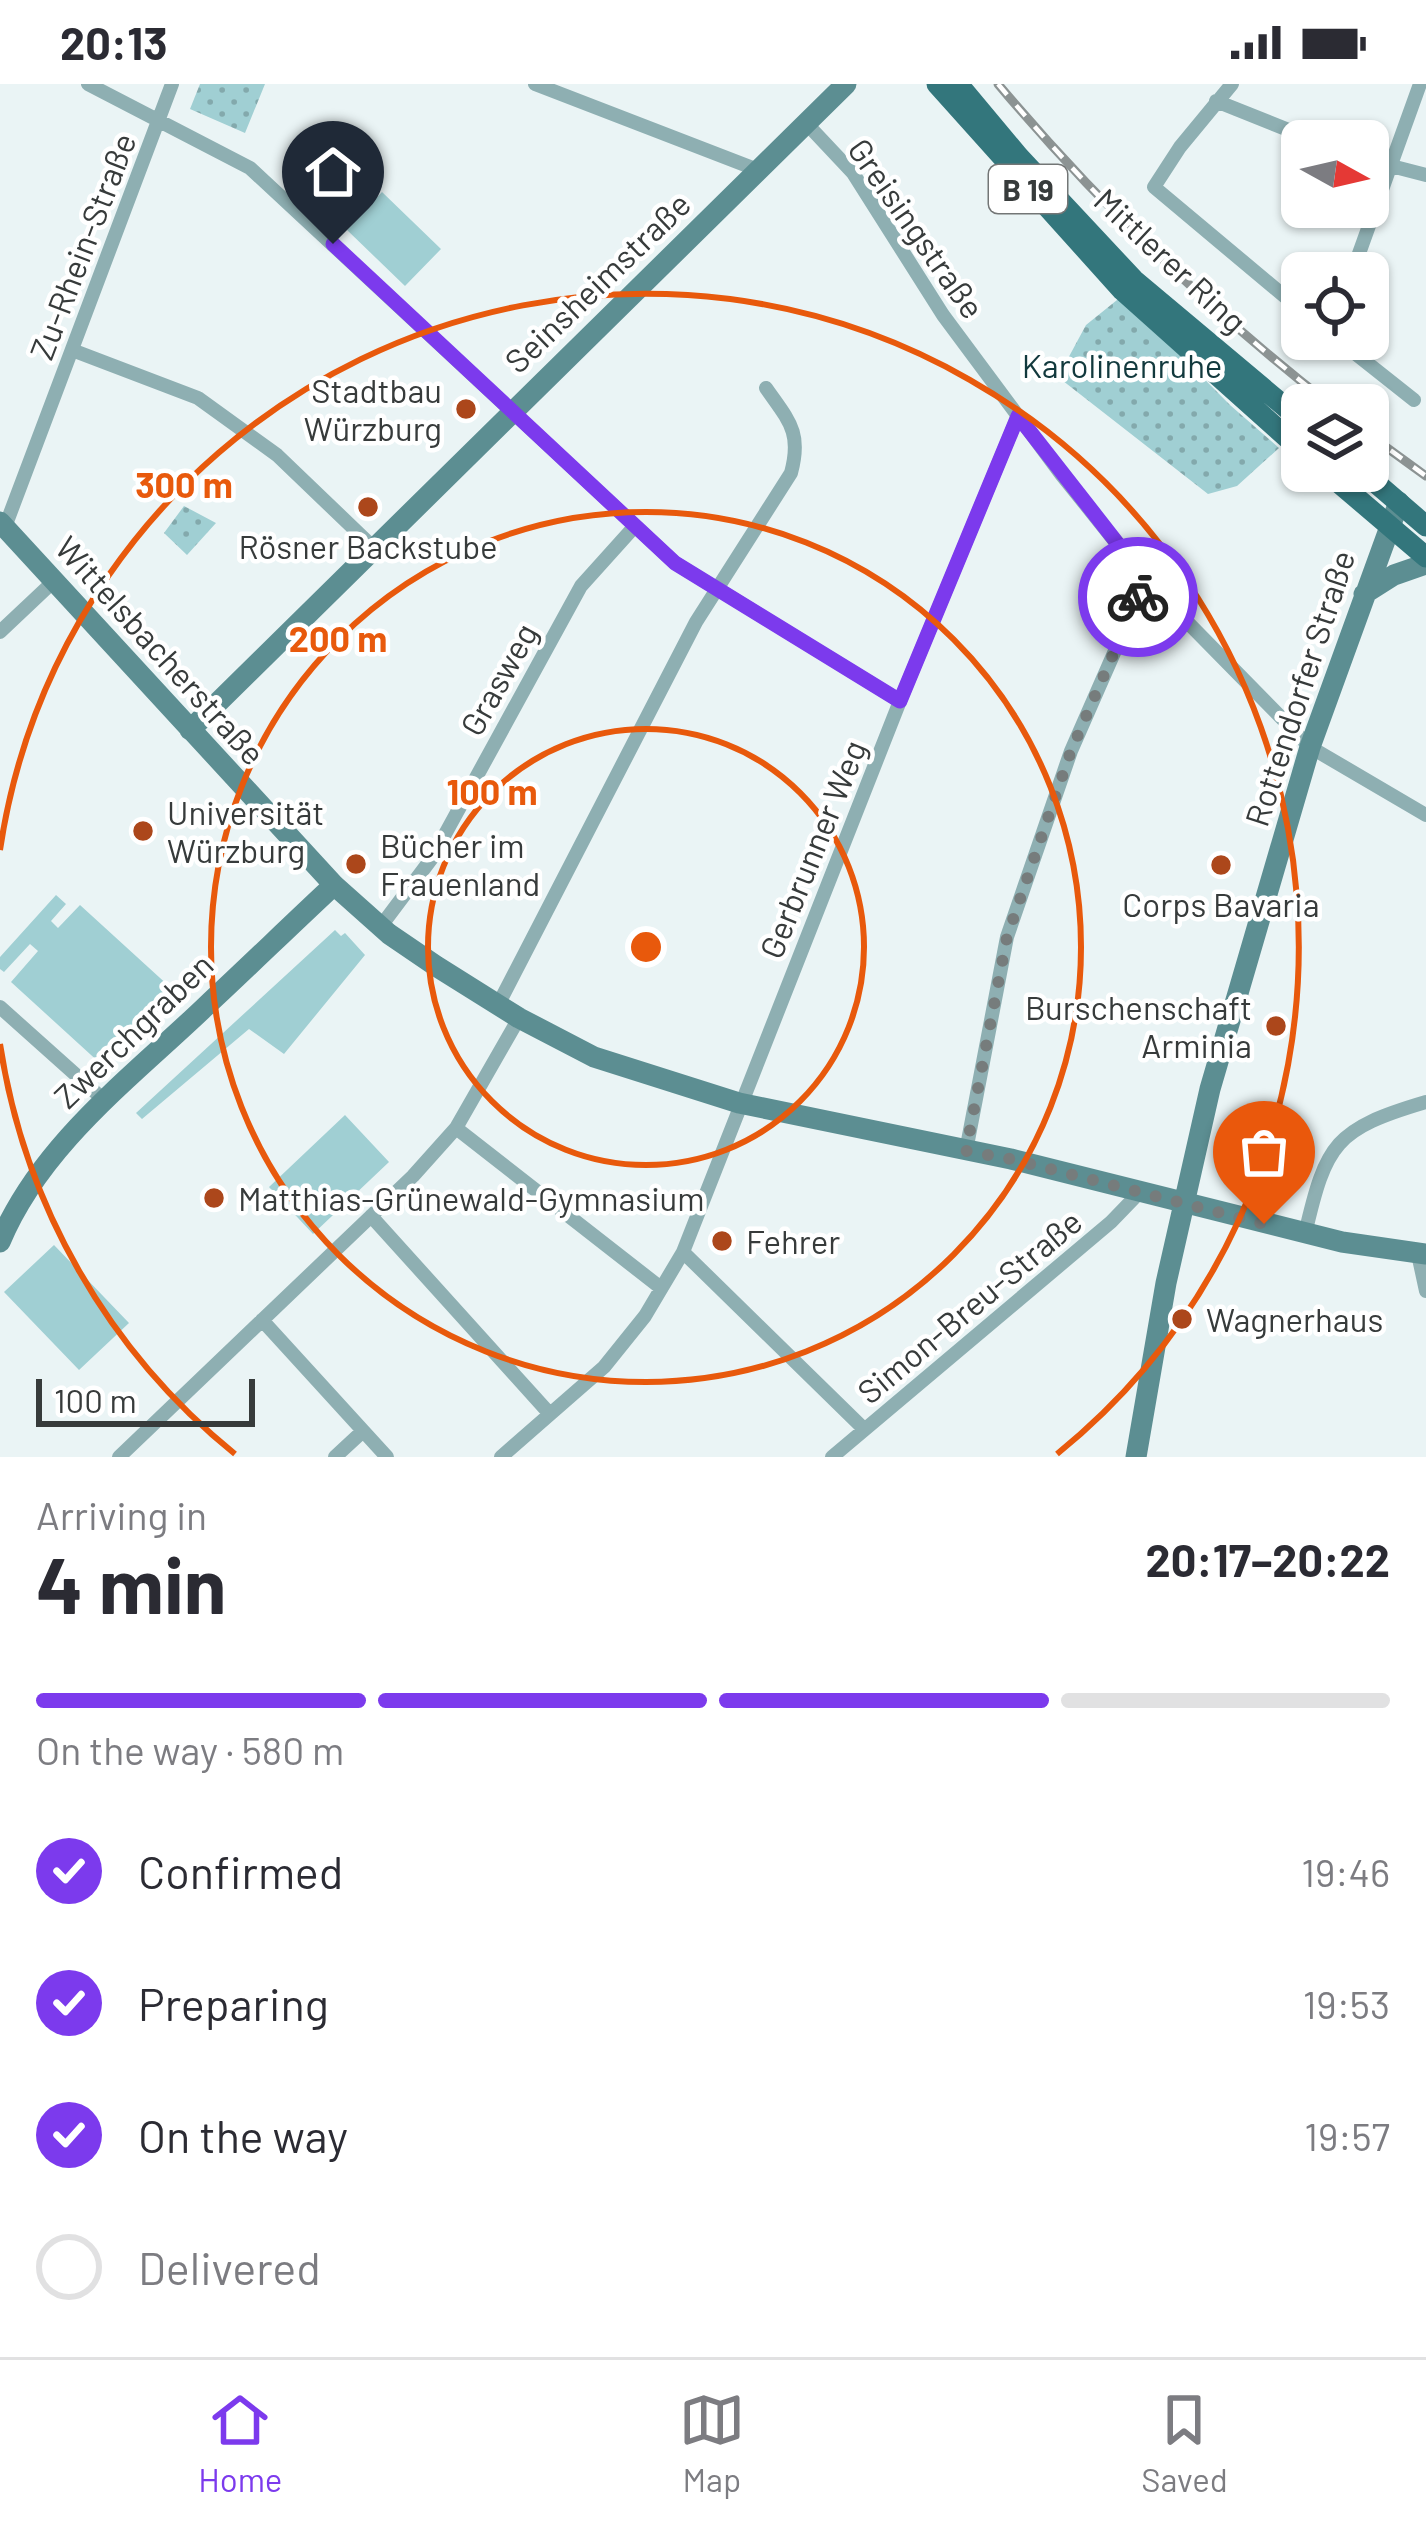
<!DOCTYPE html>
<html lang="en">
<head>
<meta charset="utf-8">
<style>
  body { margin:0; font-family:Barlow,sans-serif; background:#f2f2f3; color:#2b2b33; height:100vh; display:flex; flex-direction:column; font-size:45px; white-space:nowrap }
  * { box-sizing:border-box; margin:0 }
  p { font-size:39px; color:#7c7c81 }
  .icon { flex:none; width:66px; height:66px; fill:none; stroke:currentColor; stroke-width:2; stroke-linecap:round; stroke-linejoin:round }
  .map { position:relative; height:1373px; overflow:hidden }
  .side { display:flex; flex-direction:column; background:#fff; flex:1 }
  .side>* { flex:none }
  .needle { width:78px; rotate:98deg }
  .tools { position:absolute; left:1281px; top:36px; display:grid; gap:24px }
  .tools a { display:grid; place-items:center; width:108px; height:108px; border-radius:18px; background:#fff; box-shadow:0 3px 9px #0004; font-size:60px }
  .scale { position:absolute; left:36px; bottom:30px; width:219px; box-sizing:border-box; padding-left:12px; border:6px solid #373b3b; border-top:0; font-size:33px; line-height:42px; white-space:nowrap; color:#373b3b; -webkit-text-stroke:9px #fff; paint-order:stroke }
  .pin { position:absolute; display:grid; place-items:center; width:102px; height:102px; color:#fff; margin:-123px -51px; border-radius:50% 50% 50% 0; rotate:-45deg; box-shadow:0 0 12px #0007 }
  .pin .icon { rotate:45deg }
  .courier { position:absolute; display:grid; place-items:center; width:120px; height:120px; margin:-60px; border:9px solid #7c3aed; border-radius:50%; background:#fff; color:#222; box-shadow:0 3px 15px #0007 }
  .overview em { font-style:normal; font-weight:700 }
  .overview div { display:flex; flex-direction:column-reverse }
  .overview { display:flex; align-items:center; justify-content:space-between; height:204px; padding:0 36px }
  h1 { font-size:78px; font-weight:700; line-height:90px }
  .bar { display:grid; grid-template-columns:repeat(4,1fr); gap:18px 12px; align-content:center; height:144px; padding:0 36px }
  .bar i { height:15px; border-radius:9px; background:#e1e1e2 }
  .bar .on { background:#7c3aed }
  .bar p { grid-column:span 4 }
  ol { padding:0 36px; list-style:none }
  li { display:flex; align-items:center; gap:36px; height:132px }
  li p { margin-inline-start:auto }
  li .icon { padding:12px; border-radius:50%; background:#7c3aed; color:#fff; stroke-width:4 }
  li:last-child { color:#7c7c81 }
  li i { width:66px; height:66px; border:6px solid #e1e1e2; border-radius:50% }
  .status { display:flex; justify-content:space-between; align-items:center; height:84px; padding:0 60px; background:#fff; direction:ltr }
  .status svg { height:33px; fill:currentColor }
  .dock { display:flex; justify-content:space-around; align-items:center; height:168px; border-top:3px solid #e1e1e2; background:#fff; font-size:33px; color:#7c7c81 }
  .dock a { display:grid; justify-items:center; gap:6px }
  .dock .on { color:#7c3aed }
  .map>svg:first-child { display:block }
  .grass { fill:#a0cfd3 }
  .park { fill:url(#park-dots) }
  .lines { fill:none; stroke-linecap:round; stroke-linejoin:round }
  .street { stroke:#8eafb2; stroke-width:14 }
  .secondary { stroke:#5c8e92; stroke-width:21 }
  .primary { stroke:#33767c; stroke-width:21 }
  .rail-casing { stroke:#8c9393; stroke-width:9 }
  .rail { stroke:#fff; stroke-width:4.5; stroke-dasharray:14; stroke-linecap:butt }
  .done { stroke:#767c7c; stroke-width:12; stroke-dasharray:0 21.6 }
  .route { stroke:#7c3aed; stroke-width:15 }
  .ring { fill:none; stroke:#e8590c; stroke-width:6 }
  .poi-dot { fill:#ac471b; stroke:#fff; stroke-width:4.5 }
  .labels { text-anchor:middle; dominant-baseline:central; stroke-width:9; stroke-linejoin:round; paint-order:stroke }
  .shield { fill:#fff; stroke:#737676; stroke-width:3 }
  .shield-label { font-size:30px; font-weight:bold; fill:#373b3b }
  .street-label { font-size:33px; fill:#373b3b; stroke:#fff }
  .park-label { font-size:33px; fill:#12393d; stroke:#fff }
  .poi-label { font-size:33px; fill:#373b3b; stroke:#fff; text-anchor:start }
  .centre { fill:#e8590c; stroke:#fff; stroke-width:6 }
  .ring-label { font-size:36px; text-anchor:middle; font-weight:bold; fill:#e8590c; stroke:#fff; stroke-width:9; stroke-linejoin:round; paint-order:stroke }
</style>
</head>
<body>
<div class="status"><b>20:13</b><svg viewBox="0 0 49 12"><path d="M0 12V9h3v3zM5 12V6h3v6zM10 12V3h3v9zM15 12V0h3v12zM26 1h20v11H26zM47 4h2v5h-2z"/></svg></div>
<div class="map">
<svg width="1426" height="1373" viewBox="0 0 1426 1373">
  <defs>
    <pattern id="park-dots" width="8" height="8" patternUnits="userSpaceOnUse" patternTransform="scale(3)"><rect width="8" height="8" fill="#a0cfd3"/><path d="M2 2h.1M6 6h.1" fill="none" stroke="#83a9ac" stroke-width="1.8" stroke-linecap="round"/></pattern>
  </defs>
  <rect width="100%" height="100%" fill="#eaf4f5"/>
  <path class="grass" d="M382,108L441,165L405,202L347,146Z
    M56,811L66,820L51,837L58,844L80,821L171,904L152,924L159,931L147,944L140,939L102,981L11,898L38,867L30,860L4,888L0,885V873Z
    M335,846L341,852L345,849L365,871L284,970L249,945L142,1035L136,1029Z
    M345,1031L389,1078L313,1150L269,1103Z
    M54,1161L129,1239L79,1286L4,1208Z"/>
  <path class="park" d="M200,0H265L245,49L190,25Z
    M1122,212L1230,321L1279,364L1237,402L1208,410L1058,293L1086,241Z
    M184,422L216,439L187,471L164,449Z"/>
  <g class="lines">
    <path class="street" d="M88,0L250,84L675,479L900,617
      M535,0L758,86
      M1232,0L1180,63L1154,103L1302,227
      M1216,17L1316,57
      M806,39L853,89L943,231L1061,390L1146,496L1310,663L1426,731
      M1368,76L1426,91
      M1352,189L1420,0
      M1337,255L1414,316
      M72,266L198,314L277,371L375,465
      M5,443L172,0
      M0,548L54,497
      M381,842L432,774L581,502L635,442
      M498,921L696,538L791,389C802,348 789,337 766,304
      M0,923L104,1016
      M456,1044L661,1204
      M966,1067L1007,853L1071,667L1146,496
      M371,1132L549,1329
      M1305,1150C1326,1059 1335,1045 1426,1018
      M683,1168L864,1345
      M1418,1170L1426,1207
      M262,1236L387,1373
      M119,1373L413,1092L456,1044L519,934
      M335,1373L363,1347
      M501,1373L604,1283L645,1232L683,1168L900,617L1018,332
      M832,1373L1111,1138L1139,1109"/>
    <path class="secondary" d="M0,438L334,801L389,850L436,882L519,934L594,973L739,1019L1011,1075L1342,1158L1426,1170
      M1364,510L1394,491L1426,480
      M190,646L846,0
      M0,1158C41,1060 132,993 206,922C249,882 291,841 334,801
      M1136,1373L1166,1199L1210,1005L1310,663L1399,418"/>
    <path class="primary" d="M937,0L1122,206L1302,367
      M958,0L1019,73L1134,196L1302,337
      M1325,387L1426,473
      M1362,387L1426,442"/>
    <defs>
      <path id="rail" d="M998,0C1098,119 1208,225 1331,321
        M1368,350L1426,392"/>
    </defs>
    <use href="#rail" class="rail-casing"/>
    <use href="#rail" class="rail"/>
  </g>
  <g class="lines">
    <path class="done" d="M1138,513L1071,667L1007,853L966,1067L1011,1075L1264,1140"/>
    <path class="route" d="M333,160L675,479L900,617L1018,332L1146,496L1138,513"/>
  </g>
  <g class="ring">
    <circle cx="646" cy="863" r="218"/>
    <circle cx="646" cy="863" r="435"/>
    <path d="M235 1370A653 653 0 0 1 0 960M0 766A653 653 0 1 1 1057 1370"/>
  </g>
  <g class="poi-dot">
    <circle cx="466" cy="325" r="12"/>
    <circle cx="368" cy="423" r="12"/>
    <circle cx="143" cy="747" r="12"/>
    <circle cx="356" cy="780" r="12"/>
    <circle cx="1221" cy="781" r="12"/>
    <circle cx="1276" cy="942" r="12"/>
    <circle cx="214" cy="1114" r="12"/>
    <circle cx="722" cy="1157" r="12"/>
    <circle cx="1182" cy="1235" r="12"/>
  </g>
  <g class="labels">
    <rect class="shield" x="989" y="81" width="78" height="48" rx="9"/>
    <g class="shield-label">
      <text x="1028" y="105">B 19</text>
    </g>
    <g class="street-label">
      <text transform="translate(917 144) rotate(55)">Greisingstraße</text>
      <text transform="translate(82 162) rotate(-69)">Zu-Rhein-Straße</text>
      <text transform="translate(1171 176) rotate(43)">Mittlerer Ring</text>
      <text transform="translate(597 198) rotate(-44)">Seinsheimstraße</text>
      <text transform="translate(161 566) rotate(48)">Wittelsbacherstraße</text>
      <text transform="translate(498 595) rotate(-61)">Grasweg</text>
      <text transform="translate(1299 604) rotate(-72)">Rottendorfer Straße</text>
      <text transform="translate(812 765) rotate(-68)">Gerbrunner Weg</text>
      <text transform="translate(133 946) rotate(-44)">Zwerchgraben</text>
      <text transform="translate(969 1222) rotate(-40)">Simon-Breu-Straße</text>
    </g>
    <g class="park-label">
      <text x="1122" y="281">Karolinenruhe</text>
    </g>
    <g class="poi-label">
      <text x="442" y="306" text-anchor="end">Stadtbau<tspan x="442" dy="38">Würzburg</tspan></text>
      <text x="368" y="462" text-anchor="middle">Rösner Backstube</text>
      <text x="167" y="728">Universität<tspan x="167" dy="38">Würzburg</tspan></text>
      <text x="380" y="761">Bücher im<tspan x="380" dy="38">Frauenland</tspan></text>
      <text x="1221" y="820" text-anchor="middle">Corps Bavaria</text>
      <text x="1252" y="923" text-anchor="end">Burschenschaft<tspan x="1252" dy="38">Arminia</tspan></text>
      <text x="238" y="1114">Matthias-Grünewald-Gymnasium</text>
      <text x="746" y="1157">Fehrer</text>
      <text x="1206" y="1235">Wagnerhaus</text>
    </g>
  </g>
  <circle cx="646" cy="863" r="18" class="centre"/>
  <g class="ring-label">
    <text x="184" y="414">300 m</text>
    <text x="338" y="568">200 m</text>
    <text x="492" y="721">100 m</text>
  </g>
</svg>
<div class="tools">
<a><svg class="needle" viewBox="-14 -14 28 28"><path d="M0-13l5 13h-10z" fill="#e53935"/><path d="M0 13l5-13h-10z" fill="#7c7c81"/></svg></a>
<a><svg class="icon" aria-label="locate" viewBox="0 0 24 24"><circle cx="12" cy="12" r="6"/><path d="M12 2v4M12 18v4M2 12h4M18 12h4"/></svg></a>
<a><svg class="icon" aria-label="layers" viewBox="0 0 24 24"><path d="M12 4l9 5-9 5-9-5zM3 14l9 5 9-5"/></svg></a>
</div>
<div class="scale">100 m</div>
<div class="pin" style="left:1264px;top:1140px;background:#ea580c"><svg class="icon" aria-label="bag" viewBox="0 0 24 24"><path d="M5 8h14l-1 12H6zM9 8a3 3 0 0 1 6 0"/></svg></div>
<div class="pin" style="left:333px;top:160px;background:#1f2937"><svg class="icon" aria-label="home" viewBox="0 0 24 24"><path d="M3 11l9-7 9 7M6 9v11h12V9"/></svg></div>
<div class="courier" style="left:1138px;top:513px"><svg class="icon" aria-label="bike" viewBox="0 0 24 24"><circle cx="6" cy="16" r="4"/><circle cx="18" cy="16" r="4"/><path d="M6 16l4-8h5l3 8M10 8l3 8H6M13 5h3"/></svg></div>
</div>
<section class="side">
<div class="overview"><div><h1>4 min</h1><p>Arriving in</p></div><em>20:17–20:22</em></div>
<div class="bar"><i class="on"></i><i class="on"></i><i class="on"></i><i></i><p>On the way · 580 m</p></div>
<ol>
<li><svg class="icon" aria-label="check" viewBox="0 0 24 24"><path d="M5 12l5 5 9-10"/></svg>Confirmed<p>19:46</p></li>
<li><svg class="icon" aria-label="check" viewBox="0 0 24 24"><path d="M5 12l5 5 9-10"/></svg>Preparing<p>19:53</p></li>
<li><svg class="icon" aria-label="check" viewBox="0 0 24 24"><path d="M5 12l5 5 9-10"/></svg>On the way<p>19:57</p></li>
<li><i></i>Delivered</li>
</ol>
</section>
<nav class="dock">
<a class="on"><svg class="icon" aria-label="home" viewBox="0 0 24 24"><path d="M3 11l9-7 9 7M6 9v11h12V9"/></svg>Home</a>
<a><svg class="icon" aria-label="map" viewBox="0 0 24 24"><path d="M3 6l6-2 6 2 6-2v14l-6 2-6-2-6 2zM9 4v14M15 6v14"/></svg>Map</a>
<a><svg class="icon" aria-label="saved" viewBox="0 0 24 24"><path d="M7 4h10v16l-5-4-5 4z"/></svg>Saved</a>
</nav>
</body>
</html>
